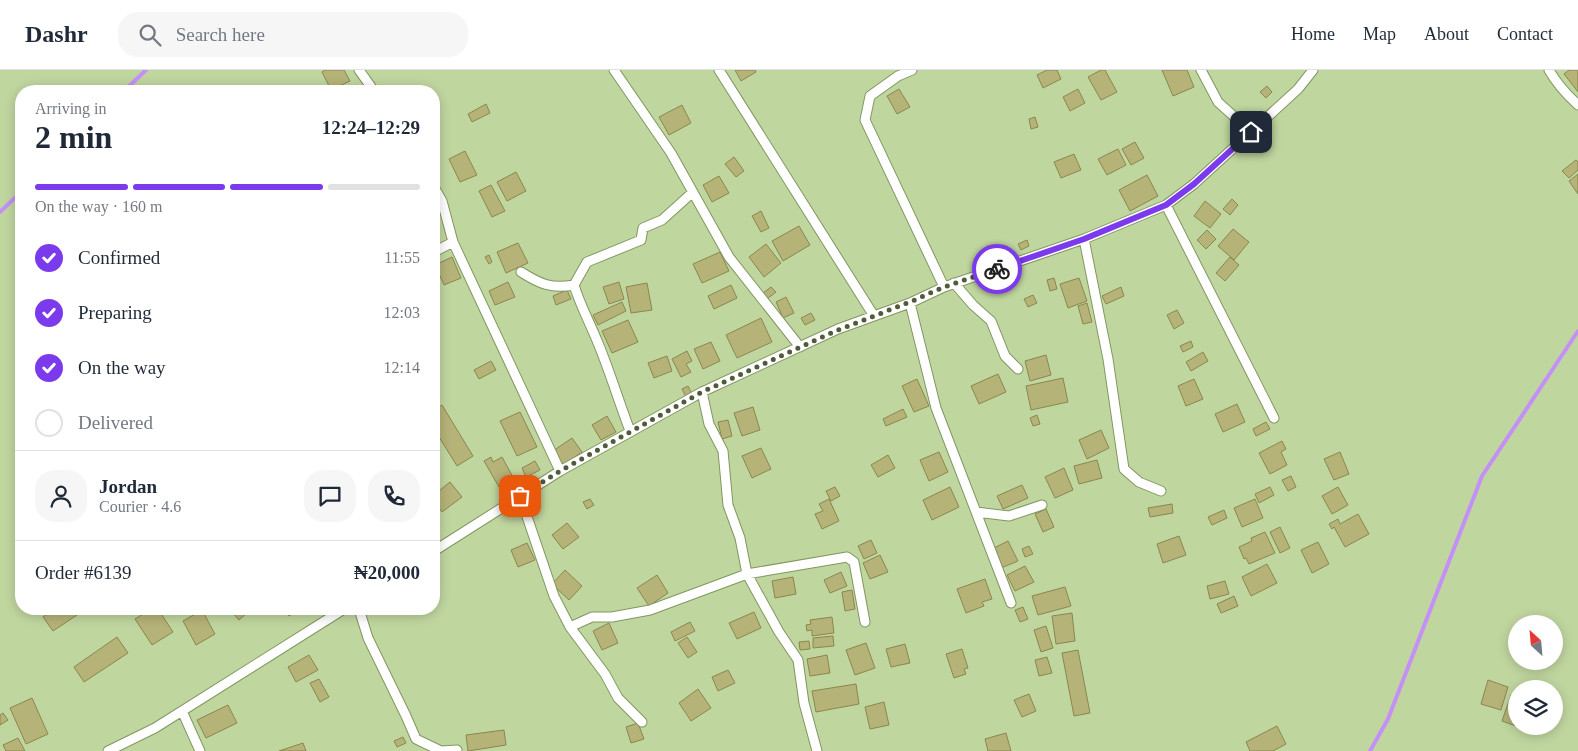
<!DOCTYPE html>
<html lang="en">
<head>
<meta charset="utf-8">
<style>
  body { margin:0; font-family:"Times New Roman",serif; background:#f6f6f7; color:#1f2937; height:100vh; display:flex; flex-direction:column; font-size:19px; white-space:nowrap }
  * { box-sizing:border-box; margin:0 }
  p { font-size:16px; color:#747a83 }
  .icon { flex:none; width:28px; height:28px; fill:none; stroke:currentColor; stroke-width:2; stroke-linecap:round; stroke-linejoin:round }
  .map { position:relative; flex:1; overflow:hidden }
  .sheet { position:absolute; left:15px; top:15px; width:425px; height:530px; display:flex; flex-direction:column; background:#fff; border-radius:20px; box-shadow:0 2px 12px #0003 }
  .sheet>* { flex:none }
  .needle { width:32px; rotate:334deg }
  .controls { position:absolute; left:1508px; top:545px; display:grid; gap:10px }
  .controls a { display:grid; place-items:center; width:55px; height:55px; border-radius:50%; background:#fff; box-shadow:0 2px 12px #0003; font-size:25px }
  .pin { position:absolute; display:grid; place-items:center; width:42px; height:42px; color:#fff; margin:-21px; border-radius:10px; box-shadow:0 2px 8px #0006 }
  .courier { position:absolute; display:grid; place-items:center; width:50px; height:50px; margin:-25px; border:4px solid #7c3aed; border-radius:50%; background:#fff; color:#222; box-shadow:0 1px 6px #0007 }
  .overview em { font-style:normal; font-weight:700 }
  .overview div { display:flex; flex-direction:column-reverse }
  .overview { display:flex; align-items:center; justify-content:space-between; height:85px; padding:0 20px }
  h1 { font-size:32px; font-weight:700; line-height:38px }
  .bar { display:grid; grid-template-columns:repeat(4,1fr); gap:8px 5px; align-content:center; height:60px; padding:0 20px }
  .bar i { height:6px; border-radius:4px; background:#e0e1e3 }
  .bar .current { background:#7c3aed }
  .bar p { grid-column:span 4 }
  .line { display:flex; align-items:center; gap:12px; padding:0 20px; border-top:1px solid #e0e1e3 }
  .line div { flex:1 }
  .round { display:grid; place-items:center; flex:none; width:52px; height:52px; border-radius:20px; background:#f6f6f7 }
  ol { padding:0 20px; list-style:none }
  li { display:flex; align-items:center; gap:15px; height:55px }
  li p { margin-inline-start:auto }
  li .icon { padding:5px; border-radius:50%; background:#7c3aed; color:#fff; stroke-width:4 }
  li:last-child { color:#747a83 }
  li i { width:28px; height:28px; border:2px solid #e0e1e3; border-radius:50% }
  header { display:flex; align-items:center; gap:30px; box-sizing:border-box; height:70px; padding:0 25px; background:#fff; border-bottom:1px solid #e0e1e3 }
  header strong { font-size:24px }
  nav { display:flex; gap:28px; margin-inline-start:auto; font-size:18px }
  .search { width:350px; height:45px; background:#f6f6f7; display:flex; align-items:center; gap:12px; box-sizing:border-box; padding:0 18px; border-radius:20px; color:#747a83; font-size:19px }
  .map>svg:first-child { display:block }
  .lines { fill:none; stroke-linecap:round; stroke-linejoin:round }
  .stream { stroke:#c490f8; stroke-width:4 }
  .building { fill:#b5b378; stroke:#8a874e }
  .minor-casing { stroke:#819661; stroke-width:11 }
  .minor { stroke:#fff; stroke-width:9 }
  .done { stroke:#4f5b3b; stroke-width:5; stroke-dasharray:0 9 }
  .route { stroke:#7c3aed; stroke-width:6 }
</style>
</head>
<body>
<header>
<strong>Dashr</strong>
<div class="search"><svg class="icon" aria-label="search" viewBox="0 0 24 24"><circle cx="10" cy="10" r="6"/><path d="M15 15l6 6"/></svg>Search here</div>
<nav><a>Home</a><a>Map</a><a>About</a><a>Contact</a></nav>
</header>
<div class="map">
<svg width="1578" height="681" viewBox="0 0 1578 681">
  <rect width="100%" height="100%" fill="#c0d69f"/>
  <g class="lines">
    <path class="stream" d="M124,21L146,0
      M0,142L21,122
      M1370,681L1388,649L1482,406L1578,261"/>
  </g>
  <path class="building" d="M325,0H344L350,11L331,20L322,2Z
    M735,0H755L756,2L741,11Z
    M1047,0H1057L1061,9L1043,18L1037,5Z
    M1101,0H1105L1117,22L1101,30L1088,7Z
    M1162,0H1187L1194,17L1173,26Z
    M1569,0H1578V22L1564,4Z
    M360,16L362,21H349Z
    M1267,16L1272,22L1266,28L1260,22Z
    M899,19L910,37L897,44L887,26Z
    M1078,19L1085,33L1070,41L1063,27Z
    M486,34L490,43L472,52L468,44Z
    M682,35L691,53L669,65L659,47Z
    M1035,47L1038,57L1031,59L1029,49Z
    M1135,72L1144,88L1131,95L1122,79Z
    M1118,79L1126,95L1107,105L1098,89Z
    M465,81L477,105L460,112L449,89Z
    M1074,84L1081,100L1061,108L1054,92Z
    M734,87L744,101L736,107L725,94Z
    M1576,90L1578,92V100L1569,108L1562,101Z
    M516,102L526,121L507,131L497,112Z
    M1578,104V124L1569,111Z
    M1147,105L1158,126L1130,141L1119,120Z
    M719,106L729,123L712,132L703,115Z
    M491,115L505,141L492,147L479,121Z
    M1232,129L1238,135L1230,145L1223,139Z
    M1205,131L1221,144L1210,158L1194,146Z
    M761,141L769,158L761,162L752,146Z
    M799,156L810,175L783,191L772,171Z
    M1233,159L1249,172L1234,190L1218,176Z
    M1207,160L1216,169L1206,179L1197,170Z
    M1027,170L1029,176L1021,180L1018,174Z
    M518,173L528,193L506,203L497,182Z
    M766,174L781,193L764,207L749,187Z
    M720,182L729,201L702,213L693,194Z
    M489,185L492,192L489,194L485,187Z
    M452,187L461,208L444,215L435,195Z
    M1230,187L1239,195L1225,211L1216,203Z
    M1054,208L1057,219L1050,221L1047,210Z
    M1079,208L1087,231L1068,238L1060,214Z
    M508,212L515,227L495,235L489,221Z
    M619,212L624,229L609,234L603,217Z
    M647,213L652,240L631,243L626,217Z
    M731,215L737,228L714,239L708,226Z
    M771,217L776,222L767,229L763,223Z
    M1121,217L1124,226L1106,234L1102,226Z
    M567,220L571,229L556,235L553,226Z
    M1033,225L1037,233L1028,237L1024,229Z
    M786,227L794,243L783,248L776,232Z
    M622,232L626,241L598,255L593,245Z
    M1087,233L1092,252L1083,254L1078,236Z
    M1177,240L1184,253L1174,259L1167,245Z
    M811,243L815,250L805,255L801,248Z
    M761,248L772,272L737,288L726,265Z
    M628,250L638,272L612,283L602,261Z
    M1191,271L1193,277L1183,282L1180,276Z
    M711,272L720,291L703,299L694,279Z
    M687,281L692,291L686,294L691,302L681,307L672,289Z
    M1203,282L1208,291L1191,301L1186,292Z
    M1046,285L1051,305L1030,311L1025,291Z
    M667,286L672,301L654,308L648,293Z
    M491,291L496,300L479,309L474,300Z
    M998,304L1006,322L979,334L971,316Z
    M1063,308L1068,332L1031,340L1026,316Z
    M917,309L929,336L914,342L902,316Z
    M1194,309L1203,329L1186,336L1178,316Z
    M688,316L692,324L686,327L682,319Z
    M1237,334L1245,352L1223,362L1215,344Z
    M442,335L473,386L457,396L434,359V341Z
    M753,337L760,360L742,366L734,343Z
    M903,339L907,347L886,356L883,349Z
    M520,342L537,377L517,386L500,351Z
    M1037,345L1040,354L1033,356L1030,348Z
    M607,346L616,362L601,370L592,355Z
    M728,350L732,366L722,369L718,352Z
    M1266,352L1270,359L1256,366L1253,359Z
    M1101,360L1109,378L1087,389L1079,370Z
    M572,368L582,382L563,395L553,381Z
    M1282,371L1286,379L1281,382L1287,395L1270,404L1259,383Z
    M761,378L771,399L752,408L742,386Z
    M939,382L948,402L929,411L920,390Z
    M1340,382L1349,404L1334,410L1324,389Z
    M888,385L895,398L878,407L871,395Z
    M491,387L493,392L502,387L514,409L499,417L484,391Z
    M1097,390L1102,408L1079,414L1074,396Z
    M535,391L540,400L526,407L522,398Z
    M1064,398L1073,420L1055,428L1045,407Z
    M1291,406L1296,417L1288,421L1282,410Z
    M450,412L462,427L442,442L434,431V425Z
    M1022,415L1028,428L1003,439L997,426Z
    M835,417L840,426L831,431L826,421Z
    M950,417L959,437L932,450L923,430Z
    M1270,417L1274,425L1259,433L1255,424Z
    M1338,417L1348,435L1332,444L1322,426Z
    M590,429L594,435L587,439L583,432Z
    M829,429L839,451L822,459L815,444L823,441L819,434Z
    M1255,429L1263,448L1242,457L1234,438Z
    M1172,434L1173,443L1150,447L1148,438Z
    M1046,439L1054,457L1043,462L1035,444Z
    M1224,440L1227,448L1212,455L1208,447Z
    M1358,444L1369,464L1345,477L1334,457L1332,459L1329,454L1338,449L1340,454Z
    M567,453L579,467L563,479L552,465Z
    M1280,457L1290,478L1280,483L1270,462Z
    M1265,462L1275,483L1249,494L1246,488L1244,489L1239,477L1252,471L1251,468Z
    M1179,466L1186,485L1163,493L1157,474Z
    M871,470L877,483L864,489L858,476Z
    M1008,471L1018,491L1001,498L992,479Z
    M1318,472L1329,494L1312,503L1301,480Z
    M527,473L535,490L518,497L511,480Z
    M1029,476L1033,484L1025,487L1022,479Z
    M880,485L888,502L870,509L863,493Z
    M1267,494L1277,513L1251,526L1242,507Z
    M1025,496L1034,512L1015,521L1007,505Z
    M565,500L582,516L569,530L552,514Z
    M841,502L847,516L830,523L824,510Z
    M657,505L668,523L649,536L637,518Z
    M793,507L796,524L775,528L772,511Z
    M985,509L992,529L982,532L984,536L966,543L957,519Z
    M1225,511L1229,524L1210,529L1207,516Z
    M1065,517L1071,536L1038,545L1032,526Z
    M852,520L855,539L845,541L842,522Z
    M1234,526L1238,536L1221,543L1217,534Z
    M1023,537L1028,549L1020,552L1015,540Z
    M54,539H86L53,561L43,547Z
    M151,539H158L173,562L152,575L135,549Z
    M229,539H245L248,542L239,550Z
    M285,539H292L294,543L289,546Z
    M202,540L215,564L196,575L183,551Z
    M754,542L761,558L737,569L729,553Z
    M1072,543L1075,571L1056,574L1052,546Z
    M832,547L834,563L812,566V560L807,561L806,555L811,554L810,550Z
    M690,552L695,561L675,571L671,562Z
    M609,553L618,573L602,580L593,561Z
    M1046,556L1053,578L1041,582L1034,560Z
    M833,566L834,576L813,578V568Z
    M117,567L128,583L84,612L74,597Z
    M687,567L697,582L688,588L678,573Z
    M809,571L810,579L800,580L799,572Z
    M866,573L875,598L855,605L846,580Z
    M905,574L910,593L891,597L886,579Z
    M962,579L968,598L964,599L966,604L954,608L946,584Z
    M1078,580L1090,643L1074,646L1062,583Z
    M309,585L318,600L296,612L288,597Z
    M827,585L830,603L810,606L807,589Z
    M1047,587L1052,603L1039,606L1035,590Z
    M728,600L735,613L718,621L712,607Z
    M319,609L329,627L320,632L310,613Z
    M1488,610L1508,617L1501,640L1481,634Z
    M856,614L859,634L816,642L812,621Z
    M698,619L711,638L691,651L679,633Z
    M1029,624L1036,641L1022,647L1014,630Z
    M1511,625L1516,627V656L1502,651Z
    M32,628L48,664L26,674L10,638Z
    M884,632L889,655L870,659L865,637Z
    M228,635L237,653L206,668L197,650Z
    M3,643L8,650L0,655V645Z
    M638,653L644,669L631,673L626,657Z
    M1277,656L1286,674L1273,681H1250L1246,672Z
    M504,660L506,675L468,681L466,665Z
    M1006,663L1011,681H988L985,669Z
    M403,667L406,673L397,677L394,671Z
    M18,668L25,681H6L3,675Z
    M303,673L306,681H279Z"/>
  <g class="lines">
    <defs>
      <path id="minor" d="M359,0L374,21
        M614,0L671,83L729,187L800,277
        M719,0L874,246
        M912,0L898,6L870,26L865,50L944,217
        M1201,0L1218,32L1251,62
        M1549,0C1557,14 1566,24 1578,35
        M434,117L442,131L453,172L560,401
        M1166,135L1274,348
        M1084,169L1108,289L1124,399L1139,412L1161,421
        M434,182L453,172
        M521,202C540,214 551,219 574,215L587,192L641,170L643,158L662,150L693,122
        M954,213L973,235L991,251L1005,286L1018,299
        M574,215C580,235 590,253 598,273C610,302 619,332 630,361
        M910,233L936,338L1011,533
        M702,322L709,354L723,381L728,435L740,468L747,504L779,562L798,590L804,633L817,681
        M520,426L554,526L570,557L605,604L618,628L642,652
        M976,442L1009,446L1042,435
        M434,481L560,401L702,322L838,259L910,233L944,217L1084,169L1166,135L1194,114L1298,19L1313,0
        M359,539L368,568L406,646L416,669L441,681L457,680
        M570,557L592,547H612L650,540L747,504L847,487L854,492L865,552
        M182,641L200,681
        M108,681L155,658L344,539"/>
    </defs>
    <use href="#minor" class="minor-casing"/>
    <use href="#minor" class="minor"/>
  </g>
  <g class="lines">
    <path class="done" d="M520,426L560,401L702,322L838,260L910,232L944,217L997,199"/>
    <path class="route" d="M997,199L1084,169L1166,135L1194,114L1251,62"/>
  </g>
</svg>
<div class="controls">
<a><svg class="needle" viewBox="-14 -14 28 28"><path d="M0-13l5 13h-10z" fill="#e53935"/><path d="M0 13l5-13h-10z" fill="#747a83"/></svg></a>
<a><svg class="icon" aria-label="layers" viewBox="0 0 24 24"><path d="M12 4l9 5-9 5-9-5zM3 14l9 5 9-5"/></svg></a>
</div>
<div class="pin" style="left:520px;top:426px;background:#ea580c"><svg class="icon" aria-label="bag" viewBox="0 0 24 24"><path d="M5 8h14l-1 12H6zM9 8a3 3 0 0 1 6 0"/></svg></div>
<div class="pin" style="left:1251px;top:62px;background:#1f2937"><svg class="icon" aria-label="home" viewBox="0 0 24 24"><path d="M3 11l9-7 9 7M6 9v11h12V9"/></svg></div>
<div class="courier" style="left:997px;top:199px"><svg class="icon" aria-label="bike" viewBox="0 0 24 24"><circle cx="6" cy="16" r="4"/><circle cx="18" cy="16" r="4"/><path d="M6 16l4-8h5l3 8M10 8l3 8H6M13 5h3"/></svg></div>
<section class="sheet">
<div class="overview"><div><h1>2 min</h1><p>Arriving in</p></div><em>12:24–12:29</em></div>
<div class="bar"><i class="current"></i><i class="current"></i><i class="current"></i><i></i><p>On the way · 160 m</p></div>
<ol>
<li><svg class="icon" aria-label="check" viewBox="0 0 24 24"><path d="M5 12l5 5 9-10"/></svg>Confirmed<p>11:55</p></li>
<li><svg class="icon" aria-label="check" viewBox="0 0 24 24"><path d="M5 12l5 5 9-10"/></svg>Preparing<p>12:03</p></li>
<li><svg class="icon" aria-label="check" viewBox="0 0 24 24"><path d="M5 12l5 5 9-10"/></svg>On the way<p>12:14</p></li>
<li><i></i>Delivered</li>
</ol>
<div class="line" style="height:90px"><a class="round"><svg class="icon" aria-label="person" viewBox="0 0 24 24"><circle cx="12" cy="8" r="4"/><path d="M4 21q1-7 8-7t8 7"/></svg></a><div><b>Jordan</b><p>Courier · 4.6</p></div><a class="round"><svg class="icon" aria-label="chat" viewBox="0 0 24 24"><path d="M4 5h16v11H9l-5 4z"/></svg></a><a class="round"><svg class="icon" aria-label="phone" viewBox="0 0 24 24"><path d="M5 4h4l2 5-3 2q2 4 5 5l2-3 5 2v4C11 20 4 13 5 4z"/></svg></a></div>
<div class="line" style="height:65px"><div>Order #6139</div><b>₦20,000</b></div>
</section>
</div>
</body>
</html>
